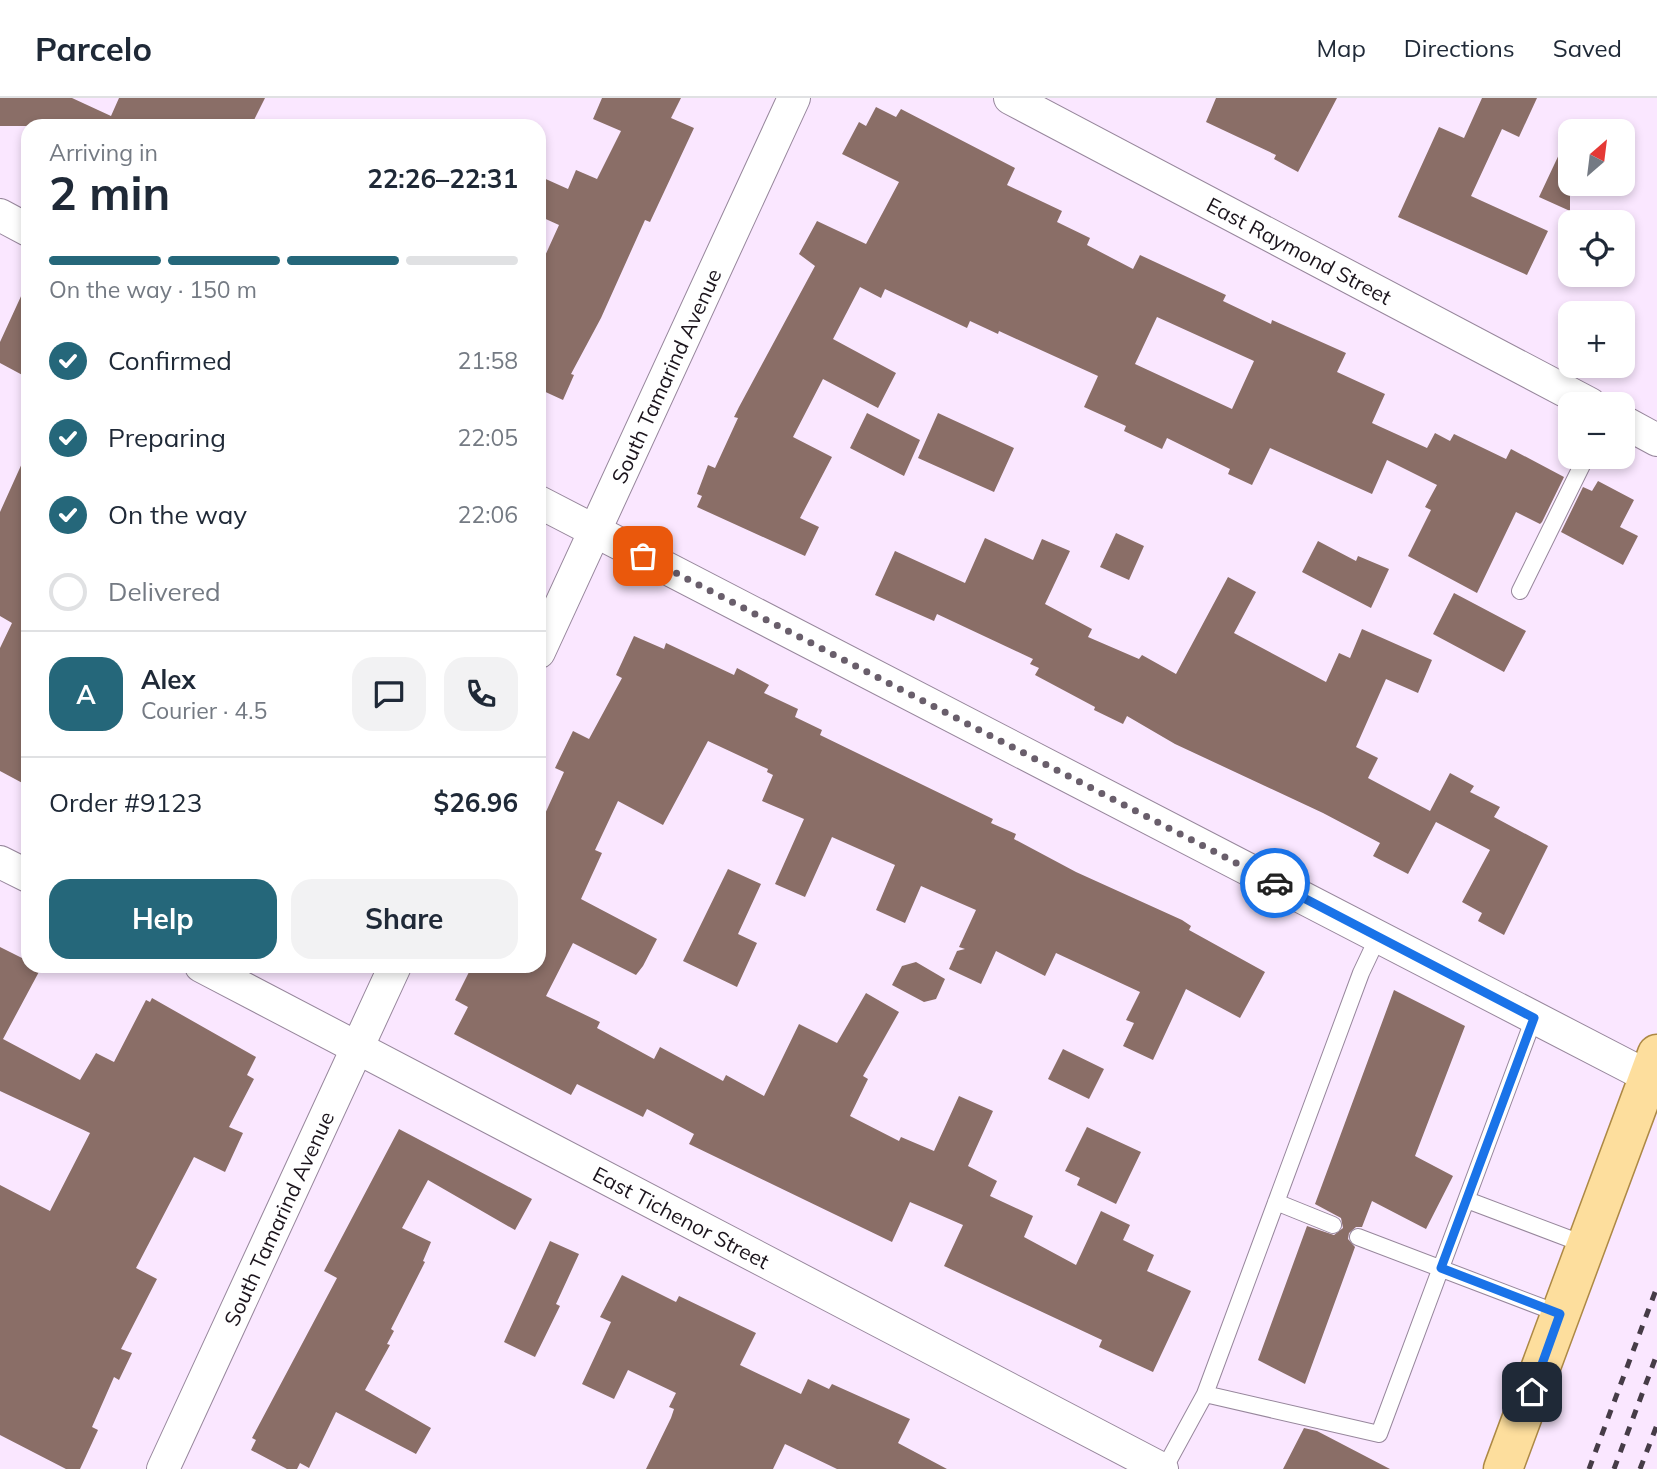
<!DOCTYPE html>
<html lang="en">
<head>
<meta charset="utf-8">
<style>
  body { margin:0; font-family:Mulish,sans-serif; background:#f2f2f3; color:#1f2937; height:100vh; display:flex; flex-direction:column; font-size:26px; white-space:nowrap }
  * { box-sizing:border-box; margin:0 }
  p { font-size:23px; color:#747a83 }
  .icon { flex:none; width:38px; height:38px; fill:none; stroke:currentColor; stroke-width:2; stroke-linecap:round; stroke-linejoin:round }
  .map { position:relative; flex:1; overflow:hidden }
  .sheet { position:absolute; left:21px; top:21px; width:525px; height:854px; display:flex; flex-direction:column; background:#fff; border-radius:21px; box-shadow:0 4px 10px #0003 }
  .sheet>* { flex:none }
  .needle { width:46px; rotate:28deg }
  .buttons { position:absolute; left:1558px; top:21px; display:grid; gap:14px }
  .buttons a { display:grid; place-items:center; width:77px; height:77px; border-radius:14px; background:#fff; box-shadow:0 4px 10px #0003; font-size:35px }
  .pin { position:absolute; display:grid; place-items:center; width:60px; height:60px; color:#fff; margin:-30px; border-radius:14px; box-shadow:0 4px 10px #0006 }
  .courier { position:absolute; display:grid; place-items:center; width:70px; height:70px; margin:-35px; border:5px solid #1a73e8; border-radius:50%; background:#fff; color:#222; box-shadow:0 2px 9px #0007 }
  .headline em { font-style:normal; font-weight:700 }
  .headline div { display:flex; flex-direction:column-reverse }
  .headline { display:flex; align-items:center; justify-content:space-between; height:119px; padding:0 28px }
  h1 { font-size:46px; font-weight:700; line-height:52px }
  .bar { display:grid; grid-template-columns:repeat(4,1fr); gap:10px 7px; align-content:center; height:84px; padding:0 28px }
  .bar i { height:9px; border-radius:5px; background:#e0e1e3 }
  .bar .on { background:#25677a }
  .bar p { grid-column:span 4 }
  .line { display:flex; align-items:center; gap:18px; padding:0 28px; border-top:2px solid #e0e1e3 }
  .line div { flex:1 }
  .round { display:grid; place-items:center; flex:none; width:74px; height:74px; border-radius:21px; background:#f2f2f3 }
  ol { padding:0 28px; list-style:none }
  li { display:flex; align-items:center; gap:21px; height:77px }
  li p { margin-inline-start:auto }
  li .icon { padding:7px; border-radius:50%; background:#25677a; color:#fff; stroke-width:4 }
  li:last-child { color:#747a83 }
  li i { width:38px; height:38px; border:4px solid #e0e1e3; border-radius:50% }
  .button { display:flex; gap:14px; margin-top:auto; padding:14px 28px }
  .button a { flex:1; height:80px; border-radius:21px; background:#25677a; color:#fff; font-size:28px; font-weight:700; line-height:80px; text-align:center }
  .button a+a { background:#f2f2f3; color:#1f2937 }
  header { display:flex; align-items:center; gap:42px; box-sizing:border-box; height:98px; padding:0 35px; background:#fff; border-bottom:2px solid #e0e1e3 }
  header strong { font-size:33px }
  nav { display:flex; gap:38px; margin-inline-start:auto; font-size:24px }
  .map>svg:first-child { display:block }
  .building { fill:#8a6e67; fill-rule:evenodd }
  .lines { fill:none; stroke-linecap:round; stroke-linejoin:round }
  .service-casing { stroke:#97879c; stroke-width:18 }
  .minor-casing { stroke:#97879c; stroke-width:34 }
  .primary-casing { stroke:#ad8945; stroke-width:41 }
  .service { stroke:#fff; stroke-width:16 }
  .minor { stroke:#fff; stroke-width:32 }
  .primary { stroke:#fdde9d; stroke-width:38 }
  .rail { stroke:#463c47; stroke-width:5; stroke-dasharray:9 9; stroke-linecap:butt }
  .done { stroke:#695e6b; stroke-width:7; stroke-dasharray:0 12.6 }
  .route { stroke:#1a73e8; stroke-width:9 }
  .labels { text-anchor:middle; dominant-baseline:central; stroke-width:7; stroke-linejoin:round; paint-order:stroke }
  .street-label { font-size:21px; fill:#1b141c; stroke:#fff }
</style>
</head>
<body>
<header>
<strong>Parcelo</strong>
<nav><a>Map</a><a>Directions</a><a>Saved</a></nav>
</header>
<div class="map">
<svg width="1657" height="1371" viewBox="0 0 1657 1371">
  <rect width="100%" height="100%" fill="#fae7ff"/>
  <path class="building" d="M0,0H72L111,18L119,0H265L251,28H0Z
    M602,0H681L671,20L694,30L650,124L645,122L601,220L571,276L574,277L563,302L539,291V171L559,127L539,118V78L568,91L576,72L597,81L621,33L593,21Z
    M1216,0H1337L1298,74L1274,61L1276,57L1206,24Z
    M1482,0H1537L1519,39L1502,31L1471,98L1548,133L1527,177L1398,119L1439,29L1464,40Z
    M876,9L896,19L901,11L1015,70L1007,87L1062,113L1057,124L1090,140L1087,147L1133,171L1140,157L1226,197L1223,203L1271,226L1272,222L1346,255L1337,274L1385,296L1372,325L1427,350L1435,335L1450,343L1454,336L1506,361L1511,351L1564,379L1542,424L1540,426L1516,414L1477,495L1408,458L1431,412L1425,409L1437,387L1387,362L1372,396L1270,350L1252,387L1228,376L1230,371L1167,340L1162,351L1124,333L1126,328L1084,309L1098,278L999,233L998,236L970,223L967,230L885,191L881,200L860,189L833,241L896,275L878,310L823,281L793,339L832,359L800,420L819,429L805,458L697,409L702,398L697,396L708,367L715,370L738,320L734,319L739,309L815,168L799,156L817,123L866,146L899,84L842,56L859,24L866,28ZM1157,219L1254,263L1232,311L1135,266Z
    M1570,33V113L1539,99Z
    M28,183V280L0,265V244Z
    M867,315L920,342L904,378L850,350Z
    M938,315L1014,350L994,394L918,360Z
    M28,352V688L0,673V550L12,525L0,518V414Z
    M1598,383L1634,402L1620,429L1638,438L1623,467L1561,434L1583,389L1592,393Z
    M1116,435L1144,448L1129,482L1100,469Z
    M985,440L1033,462L1042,441L1070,453L1045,506L1092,531L1088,539L1139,561L1142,557L1176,576L1228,479L1256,494L1234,535L1326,584L1339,555L1350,560L1362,531L1432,562L1418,595L1386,581L1356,649L1378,660L1368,680L1430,713L1450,675L1474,688L1470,694L1500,709L1494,719L1548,748L1504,837L1478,823L1482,815L1462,804L1490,752L1436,724L1408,776L1373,758L1380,745L1323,715L1175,646L1127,618L1123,626L1094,612L1095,609L1035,577L1039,570L1030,566L1033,561L937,516L934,523L875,497L895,453L965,485Z
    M1318,443L1356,463L1358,458L1389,471L1371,510L1302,474Z
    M1454,495L1526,533L1504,574L1433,536Z
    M634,538L664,551L666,545L734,577L737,570L769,587L764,595L798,611L795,619L822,632L820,637L993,721L991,725L1016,736L1014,741L1076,774L1182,822L1191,828L1189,832L1265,874L1240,920L1186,891L1153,962L1123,948L1134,925L1126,922L1140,894L1056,855L1045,878L996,853L981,886L949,871L957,853L965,851L959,849L976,812L921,788L905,825L876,812L895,767L832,739L805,799L775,786L804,721L762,703L773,677L767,674L768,671L708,643L663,727L618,703L595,752L602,755L581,801L657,841L643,868L636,877L573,845L546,898L600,924L597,930L654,961L660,949L723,983L726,977L764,998L799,926L837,945L866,895L899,914L863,978L868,981L850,1018L899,1043L901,1039L934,1053L959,998L993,1013L968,1068L997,1083L990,1098L1033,1118L1024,1139L1076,1167L1101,1113L1130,1127L1123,1142L1154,1157L1147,1173L1191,1193L1153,1274L1099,1249L1102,1242L944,1168L963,1127L910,1104L892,1144L689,1046L694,1036L647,1011L643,1019L577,986L571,997L454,936L468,909L455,902L472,868H539V729L564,674L555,670L573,633L589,641L622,580L616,577Z
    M728,771L761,786L738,836L757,845L737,889L683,863Z
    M0,849L28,863V868L41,870L3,941L80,982L96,955L114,964L146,902L150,904L152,900L256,959L247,977L254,981L229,1029L243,1035L225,1074L194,1059L136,1170L157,1181L121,1251L132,1255L119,1282L114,1279L92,1329L98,1332L80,1371H66L0,1337V1087L50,1113L90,1035L0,993Z
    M916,864L945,881L936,901L924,904L892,887L902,868Z
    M1394,892L1465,928L1415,1058L1453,1078L1426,1131L1372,1103L1362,1129H1356L1349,1135L1348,1141L1355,1149L1305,1286L1258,1262L1307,1128L1334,1137L1343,1130L1341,1120L1315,1106Z
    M1063,951L1104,971L1089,1001L1048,981Z
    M1087,1029L1141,1054L1116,1106L1077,1087L1080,1080L1065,1073Z
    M399,1031L532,1101L515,1132L428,1082L402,1130L431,1144L423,1163L425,1164L391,1231L394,1233L387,1246L390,1247L365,1292L431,1330L416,1356L336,1314L309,1370L300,1365L297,1371H287L251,1352L256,1342L252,1340L337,1180L324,1173Z
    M550,1143L579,1156L556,1206L560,1208L535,1259L504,1244Z
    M622,1177L676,1204L679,1198L756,1235L740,1267L801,1296L808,1281L829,1291L832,1286L910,1321L898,1345L947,1371H837L785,1346L773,1371H646L671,1320L674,1311L669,1309L676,1295L628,1272L614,1301L582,1286L611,1224L600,1219Z
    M1304,1330L1317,1333L1390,1371H1283Z"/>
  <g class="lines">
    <defs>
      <path id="service" d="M1520,493L1586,359
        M1467,1102L1586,1147
        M1276,1104L1333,1127
        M1358,1139L1560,1216
        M1205,1296L1379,1336L1534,920
        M1164,1371L1205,1296L1361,875L1378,839"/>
      <g id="minor">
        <path id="s1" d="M1010,0L1590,306"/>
        <path d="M0,117L28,132"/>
        <path d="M1622,323L1657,342"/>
        <path d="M539,404L1649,979"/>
        <path id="s2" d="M539,554L794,0"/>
        <path d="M0,764L28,778"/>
        <path id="s3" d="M201,868L1162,1371"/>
        <path id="s4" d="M163,1371L395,868"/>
      </g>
      <path id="primary" d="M1503,1371L1657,956"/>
    </defs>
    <use href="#service" class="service-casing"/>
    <use href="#minor" class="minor-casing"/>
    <use href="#primary" class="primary-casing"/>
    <use href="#service" class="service"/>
    <use href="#minor" class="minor"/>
    <use href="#primary" class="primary"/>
    <path class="rail" d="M1589,1371L1657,1189
      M1614,1371L1657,1256
      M1640,1371L1657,1327"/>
  </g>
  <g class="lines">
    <path class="done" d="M643,458L1275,785"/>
    <path class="route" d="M1275,785L1534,920L1441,1170L1560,1216L1532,1294"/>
  </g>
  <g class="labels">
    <g class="street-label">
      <text stroke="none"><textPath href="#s1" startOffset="327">East Raymond Street</textPath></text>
      <text stroke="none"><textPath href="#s2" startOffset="304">South Tamarind Avenue</textPath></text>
      <text stroke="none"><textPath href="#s3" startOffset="542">East Tichenor Street</textPath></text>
      <text stroke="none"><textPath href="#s4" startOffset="276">South Tamarind Avenue</textPath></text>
    </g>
  </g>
</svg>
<div class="buttons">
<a><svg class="needle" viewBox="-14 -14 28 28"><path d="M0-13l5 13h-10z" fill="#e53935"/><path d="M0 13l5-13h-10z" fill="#747a83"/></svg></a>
<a><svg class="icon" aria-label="locate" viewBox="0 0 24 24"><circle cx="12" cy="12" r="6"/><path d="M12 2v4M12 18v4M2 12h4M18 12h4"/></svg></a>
<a>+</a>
<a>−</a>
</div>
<div class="pin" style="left:643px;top:458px;background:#ea580c"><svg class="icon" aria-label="bag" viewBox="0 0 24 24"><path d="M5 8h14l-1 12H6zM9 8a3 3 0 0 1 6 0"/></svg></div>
<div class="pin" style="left:1532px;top:1294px;background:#1f2937"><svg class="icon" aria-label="home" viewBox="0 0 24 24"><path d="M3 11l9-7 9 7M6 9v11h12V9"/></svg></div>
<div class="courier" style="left:1275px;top:785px"><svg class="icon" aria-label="car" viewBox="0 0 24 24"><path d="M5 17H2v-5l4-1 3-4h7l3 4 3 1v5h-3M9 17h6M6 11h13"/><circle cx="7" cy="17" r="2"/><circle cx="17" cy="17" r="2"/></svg></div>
<section class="sheet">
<div class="headline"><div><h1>2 min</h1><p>Arriving in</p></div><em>22:26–22:31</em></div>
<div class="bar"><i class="on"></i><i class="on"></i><i class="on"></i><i></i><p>On the way · 150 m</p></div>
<ol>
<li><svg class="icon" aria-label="check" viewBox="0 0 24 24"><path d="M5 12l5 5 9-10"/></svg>Confirmed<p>21:58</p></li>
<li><svg class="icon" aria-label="check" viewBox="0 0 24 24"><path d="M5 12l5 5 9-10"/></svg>Preparing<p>22:05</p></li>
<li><svg class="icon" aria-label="check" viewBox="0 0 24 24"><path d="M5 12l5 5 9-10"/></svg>On the way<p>22:06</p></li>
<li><i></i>Delivered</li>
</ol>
<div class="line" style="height:126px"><b class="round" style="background:#25677a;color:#fff">A</b><div><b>Alex</b><p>Courier · 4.5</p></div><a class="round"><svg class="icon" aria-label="chat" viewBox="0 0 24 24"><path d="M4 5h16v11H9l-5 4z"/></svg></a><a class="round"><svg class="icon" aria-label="phone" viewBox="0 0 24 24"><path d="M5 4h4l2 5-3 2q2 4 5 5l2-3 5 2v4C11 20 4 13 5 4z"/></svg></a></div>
<div class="line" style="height:91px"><div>Order #9123</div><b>$26.96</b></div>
<div class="button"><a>Help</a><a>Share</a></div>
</section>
</div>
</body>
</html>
